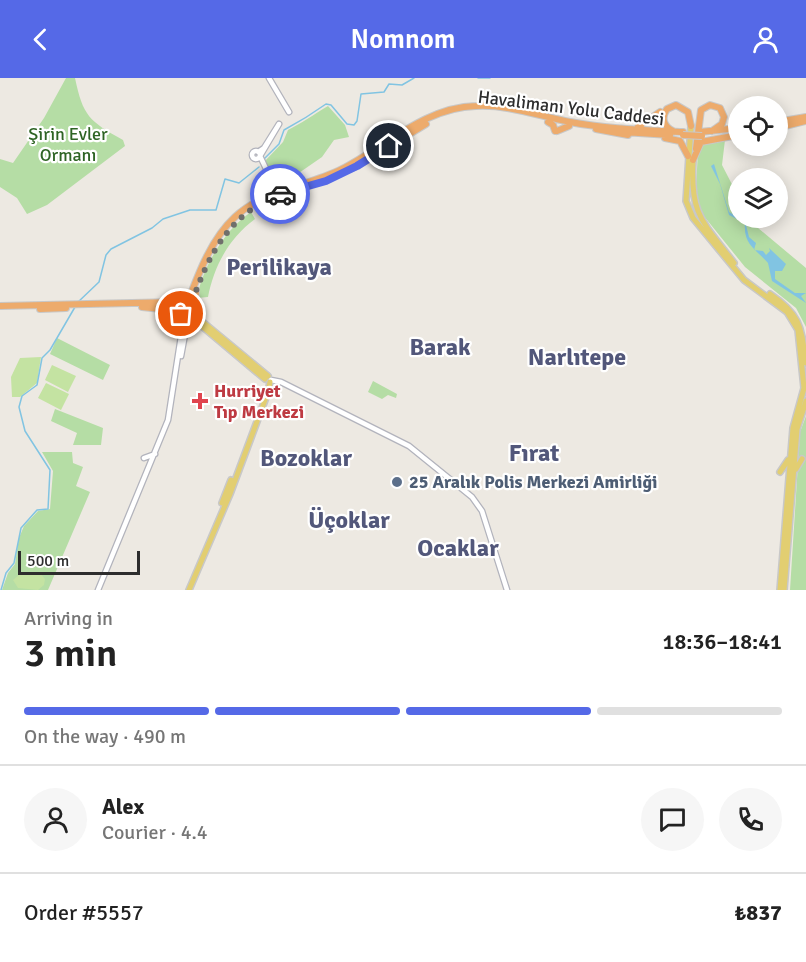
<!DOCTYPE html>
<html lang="en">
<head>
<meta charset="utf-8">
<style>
  body { margin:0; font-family:Signika,sans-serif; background:#f6f6f6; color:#222; height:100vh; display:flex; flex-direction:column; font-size:22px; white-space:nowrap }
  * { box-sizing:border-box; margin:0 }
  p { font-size:20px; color:#767676 }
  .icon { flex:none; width:33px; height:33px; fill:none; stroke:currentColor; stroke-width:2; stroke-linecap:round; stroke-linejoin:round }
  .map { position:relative; height:512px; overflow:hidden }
  .sheet { display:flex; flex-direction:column; background:#fff; flex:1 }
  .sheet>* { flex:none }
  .buttons { position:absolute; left:728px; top:18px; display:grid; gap:12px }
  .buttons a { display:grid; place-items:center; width:60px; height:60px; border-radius:50%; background:#fff; box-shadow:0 3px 15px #0003; font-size:30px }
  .scale { position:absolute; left:18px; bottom:15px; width:122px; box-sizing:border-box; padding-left:6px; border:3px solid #2d2d2d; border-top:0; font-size:16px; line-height:21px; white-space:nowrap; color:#2d2d2d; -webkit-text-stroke:4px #fff; paint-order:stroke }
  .pin { position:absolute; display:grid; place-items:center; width:51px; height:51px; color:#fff; margin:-26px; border:3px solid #fff; border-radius:50%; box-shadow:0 2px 6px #0007 }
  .courier { position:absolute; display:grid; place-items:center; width:60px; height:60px; margin:-30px; border:4px solid #5569e7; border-radius:50%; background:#fff; color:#222; box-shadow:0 2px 8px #0007 }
  .headline em { font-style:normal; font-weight:600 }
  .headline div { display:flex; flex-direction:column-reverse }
  .headline { display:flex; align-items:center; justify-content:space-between; height:102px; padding:0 24px }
  h1 { font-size:39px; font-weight:600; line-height:45px }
  .bar { display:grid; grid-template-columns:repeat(4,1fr); gap:9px 6px; align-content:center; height:72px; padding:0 24px }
  .bar i { height:8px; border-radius:4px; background:#e0e0e0 }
  .bar .current { background:#5569e7 }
  .bar p { grid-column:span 4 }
  .line { display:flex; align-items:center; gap:15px; padding:0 24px; border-top:2px solid #e0e0e0 }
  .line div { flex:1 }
  .round { display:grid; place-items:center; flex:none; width:63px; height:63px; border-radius:32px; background:#f6f6f6 }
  header { display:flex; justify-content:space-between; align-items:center; height:78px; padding:0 24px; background:#5569e7; color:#fff; font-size:27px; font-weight:600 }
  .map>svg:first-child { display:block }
  .green { fill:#b5dda5 }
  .pitch { fill:#c4e3a2 }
  .water { fill:#81c4e2 }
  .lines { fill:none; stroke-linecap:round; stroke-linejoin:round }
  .stream { stroke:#81c4e2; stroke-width:1.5 }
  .secondary-casing { stroke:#b2b3bc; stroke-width:7 }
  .primary-casing { stroke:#c8c8c8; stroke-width:8 }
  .highway-casing { stroke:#c8c8c8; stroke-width:8 }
  .secondary { stroke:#fff; stroke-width:4.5 }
  .primary { stroke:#e2ce71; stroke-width:5 }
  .highway { stroke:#edab6c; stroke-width:6 }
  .highway-bridge-casing { stroke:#c8c8c8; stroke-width:8; stroke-linecap:butt }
  .highway-bridge { stroke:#edab6c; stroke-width:6 }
  .done { stroke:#706f6c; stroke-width:6; stroke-dasharray:0 10.8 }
  .route { stroke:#5569e7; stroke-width:8 }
  .health-dot { fill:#e0444e; stroke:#fff; stroke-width:2 }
  .service-dot { fill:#5c6f8a; stroke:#fff; stroke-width:2 }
  .labels { text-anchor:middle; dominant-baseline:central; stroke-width:4.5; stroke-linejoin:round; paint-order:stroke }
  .street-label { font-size:18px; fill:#2d2d2d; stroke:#fff }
  .park-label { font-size:18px; fill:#2e6424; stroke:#fff }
  .health-label { font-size:18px; font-weight:bold; fill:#be3a42; stroke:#fff; text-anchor:start }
  .service-label { font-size:18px; font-weight:bold; fill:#4e5e75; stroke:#fff; text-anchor:start }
  .district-label { font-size:24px; font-weight:bold; fill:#52577a; stroke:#fff }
</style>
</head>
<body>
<header><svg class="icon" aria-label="back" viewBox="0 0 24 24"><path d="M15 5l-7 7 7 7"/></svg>Nomnom<svg class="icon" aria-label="person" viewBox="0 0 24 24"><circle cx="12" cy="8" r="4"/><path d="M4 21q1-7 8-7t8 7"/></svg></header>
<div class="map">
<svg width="806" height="512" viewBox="0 0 806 512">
  <rect width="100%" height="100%" fill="#ede9e2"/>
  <path class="green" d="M66,0H75C83,38 89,43 123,62L125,68L47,127L27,136L17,120L0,109V81L13,85L44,40Z
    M328,28L345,47L349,59L334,62L322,79L280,108L265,83L283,64L288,52C302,45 313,37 328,28Z
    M725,62L722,87L738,118V140H751L758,150L806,190V249L796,230L745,189L703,137L697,122L696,109L698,73L704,66Z
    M251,134L255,141C229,160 214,188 208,219L197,220C202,190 225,151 251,134Z
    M57,260L110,287L103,302L50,276Z
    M373,303L397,316L396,320L388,317L382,321L368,314Z
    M55,331L103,350L101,367H73L77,355L51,343Z
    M806,338V512H790L800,354Z
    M42,374H72L73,385L83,389L76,408L90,414L48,512H2L8,495L15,486L19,460L24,448L38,433L50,431L53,393Z"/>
  <path class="pitch" d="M41,279L37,305L20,319H12L11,299L20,280Z
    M52,287L76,298L68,314L45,302Z
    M46,305L69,316L61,332L38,320Z
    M21,495L41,496L45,501L44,507L38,512L18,510L13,502Z"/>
  <path class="water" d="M714,86L729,134L745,143L749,159L756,165L754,172L763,173L766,177L770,173L769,170L786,186L782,193H775V201L795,215H806L801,218L806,225L772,203L768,185C756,171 743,167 745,145L729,137L720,106L711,88Z"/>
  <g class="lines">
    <path class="stream" d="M478,0H490
      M263,82L279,66L284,52C299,44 312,36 326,26L331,27L347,46L354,47L357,43L361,16L384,14L389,6L402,7L414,0
      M77,225L99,204L106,177L111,171L152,150L163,141L190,132H216L225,101L239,105L259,89
      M1,512L6,495L14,485L21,450L37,432L48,431L50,392L25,353L19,329L22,318L37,307L42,280L50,272L75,229"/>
    <defs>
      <path id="secondary" d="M269,0L289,34
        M252 77a4 4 0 1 1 8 0a4 4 0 1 1-8 0Z
        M258,74L264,70L279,46L260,78L278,116
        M181,278L188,240
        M271,302L281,304L409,368L472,419L482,433L507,512
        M144,380L155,376
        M98,512L168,342L184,239"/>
      <path id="primary" d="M691,48L686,123L693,140L744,202L787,234L798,252L804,310L793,350L780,512
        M693,82C690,137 702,143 734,185
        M770,216C801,237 801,249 806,285
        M193,236L268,298
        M191,239L265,301
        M186,251L189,246L199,245
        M796,391L802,381
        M780,394L788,382
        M222,425L231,402
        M189,512L230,416L268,314L270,304
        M784,512L797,351L806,323"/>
      <path id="highway" d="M548,44L553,47L555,53
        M777,44L806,39
        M638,49L660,34
        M777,50L806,43
        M596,51L628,57
        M557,53L569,48
        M673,53C663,48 661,39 667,31L676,27L688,34L691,48
        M623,54L670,57
        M700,54L738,50
        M665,60L680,63L688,78
        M696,71L701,32L710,27L720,30L724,39L722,46L712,53
        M693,82L701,64L738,57
        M311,106L357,88L426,46
        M196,212L195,230L201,242
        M187,226C198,197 211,161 235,139C265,111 306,109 342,91C385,69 425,29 476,28C507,26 539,38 570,44C607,51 646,52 683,54
        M180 233a7 7 0 1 1 14 0a7 7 0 1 1-14 0Z
        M0,228L176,224L189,216
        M142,229L180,233
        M40,231L66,230
        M169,232L178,238L182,254"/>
    </defs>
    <use href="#secondary" class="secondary-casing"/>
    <use href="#primary" class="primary-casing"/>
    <use href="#highway" class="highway-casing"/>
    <use href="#secondary" class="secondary"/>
    <use href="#primary" class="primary"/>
    <use href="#highway" class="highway"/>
    <defs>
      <path id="highway-bridge" d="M683,57L702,58"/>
    </defs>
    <use href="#highway-bridge" class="highway-bridge-casing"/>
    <use href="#highway-bridge" class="highway-bridge"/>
  </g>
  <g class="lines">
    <path class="done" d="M181,236L183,228L191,227C208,177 229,136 280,116"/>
    <path class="route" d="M280,116L326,103L357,88L389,68"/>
  </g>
  <path class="health-dot" d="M197 314h6v6h6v6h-6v6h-6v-6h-6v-6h6z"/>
  <circle class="service-dot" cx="397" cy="404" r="6"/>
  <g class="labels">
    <g class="street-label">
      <text transform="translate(571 30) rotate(7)">Havalimanı Yolu Caddesi</text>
    </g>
    <g class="park-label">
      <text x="68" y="56">Şirin Evler<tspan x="68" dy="21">Ormanı</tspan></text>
    </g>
    <g class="health-label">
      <text x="214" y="313">Hurriyet<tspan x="214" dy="21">Tıp Merkezi</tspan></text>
    </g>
    <g class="service-label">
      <text x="409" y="404">25 Aralık Polis Merkezi Amirliği</text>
    </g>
    <g class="district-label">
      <text x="279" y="189">Perilikaya</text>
      <text x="440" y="269">Barak</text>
      <text x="577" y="279">Narlıtepe</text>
      <text x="534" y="375">Fırat</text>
      <text x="306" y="380">Bozoklar</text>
      <text x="349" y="442">Üçoklar</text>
      <text x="458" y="470">Ocaklar</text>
    </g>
  </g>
</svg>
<div class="buttons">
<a><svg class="icon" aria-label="locate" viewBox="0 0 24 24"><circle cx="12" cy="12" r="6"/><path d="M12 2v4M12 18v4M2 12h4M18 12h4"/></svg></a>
<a><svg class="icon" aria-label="layers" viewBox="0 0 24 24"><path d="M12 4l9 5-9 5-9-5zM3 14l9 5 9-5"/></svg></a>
</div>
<div class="scale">500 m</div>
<div class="pin" style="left:181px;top:236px;background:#ea580c"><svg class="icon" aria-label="bag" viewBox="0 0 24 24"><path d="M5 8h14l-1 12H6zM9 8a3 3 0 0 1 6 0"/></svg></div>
<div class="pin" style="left:389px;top:68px;background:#1f2937"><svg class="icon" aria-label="home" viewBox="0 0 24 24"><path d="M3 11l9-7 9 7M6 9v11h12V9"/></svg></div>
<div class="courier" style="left:280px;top:116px"><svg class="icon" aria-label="car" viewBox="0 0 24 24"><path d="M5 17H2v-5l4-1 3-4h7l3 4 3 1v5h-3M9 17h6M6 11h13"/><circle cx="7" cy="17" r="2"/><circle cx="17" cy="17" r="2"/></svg></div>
</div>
<section class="sheet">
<div class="headline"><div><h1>3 min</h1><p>Arriving in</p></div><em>18:36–18:41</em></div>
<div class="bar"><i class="current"></i><i class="current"></i><i class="current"></i><i></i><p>On the way · 490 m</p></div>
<div class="line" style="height:108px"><a class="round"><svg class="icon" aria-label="person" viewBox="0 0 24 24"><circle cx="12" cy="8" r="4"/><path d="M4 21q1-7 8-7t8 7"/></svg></a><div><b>Alex</b><p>Courier · 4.4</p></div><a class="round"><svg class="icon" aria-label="chat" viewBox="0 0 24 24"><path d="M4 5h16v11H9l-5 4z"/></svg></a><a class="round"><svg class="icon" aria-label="phone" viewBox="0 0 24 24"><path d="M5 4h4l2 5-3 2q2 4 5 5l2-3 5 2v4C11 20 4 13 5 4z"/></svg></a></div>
<div class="line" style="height:78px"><div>Order #5557</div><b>₺837</b></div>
</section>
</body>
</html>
